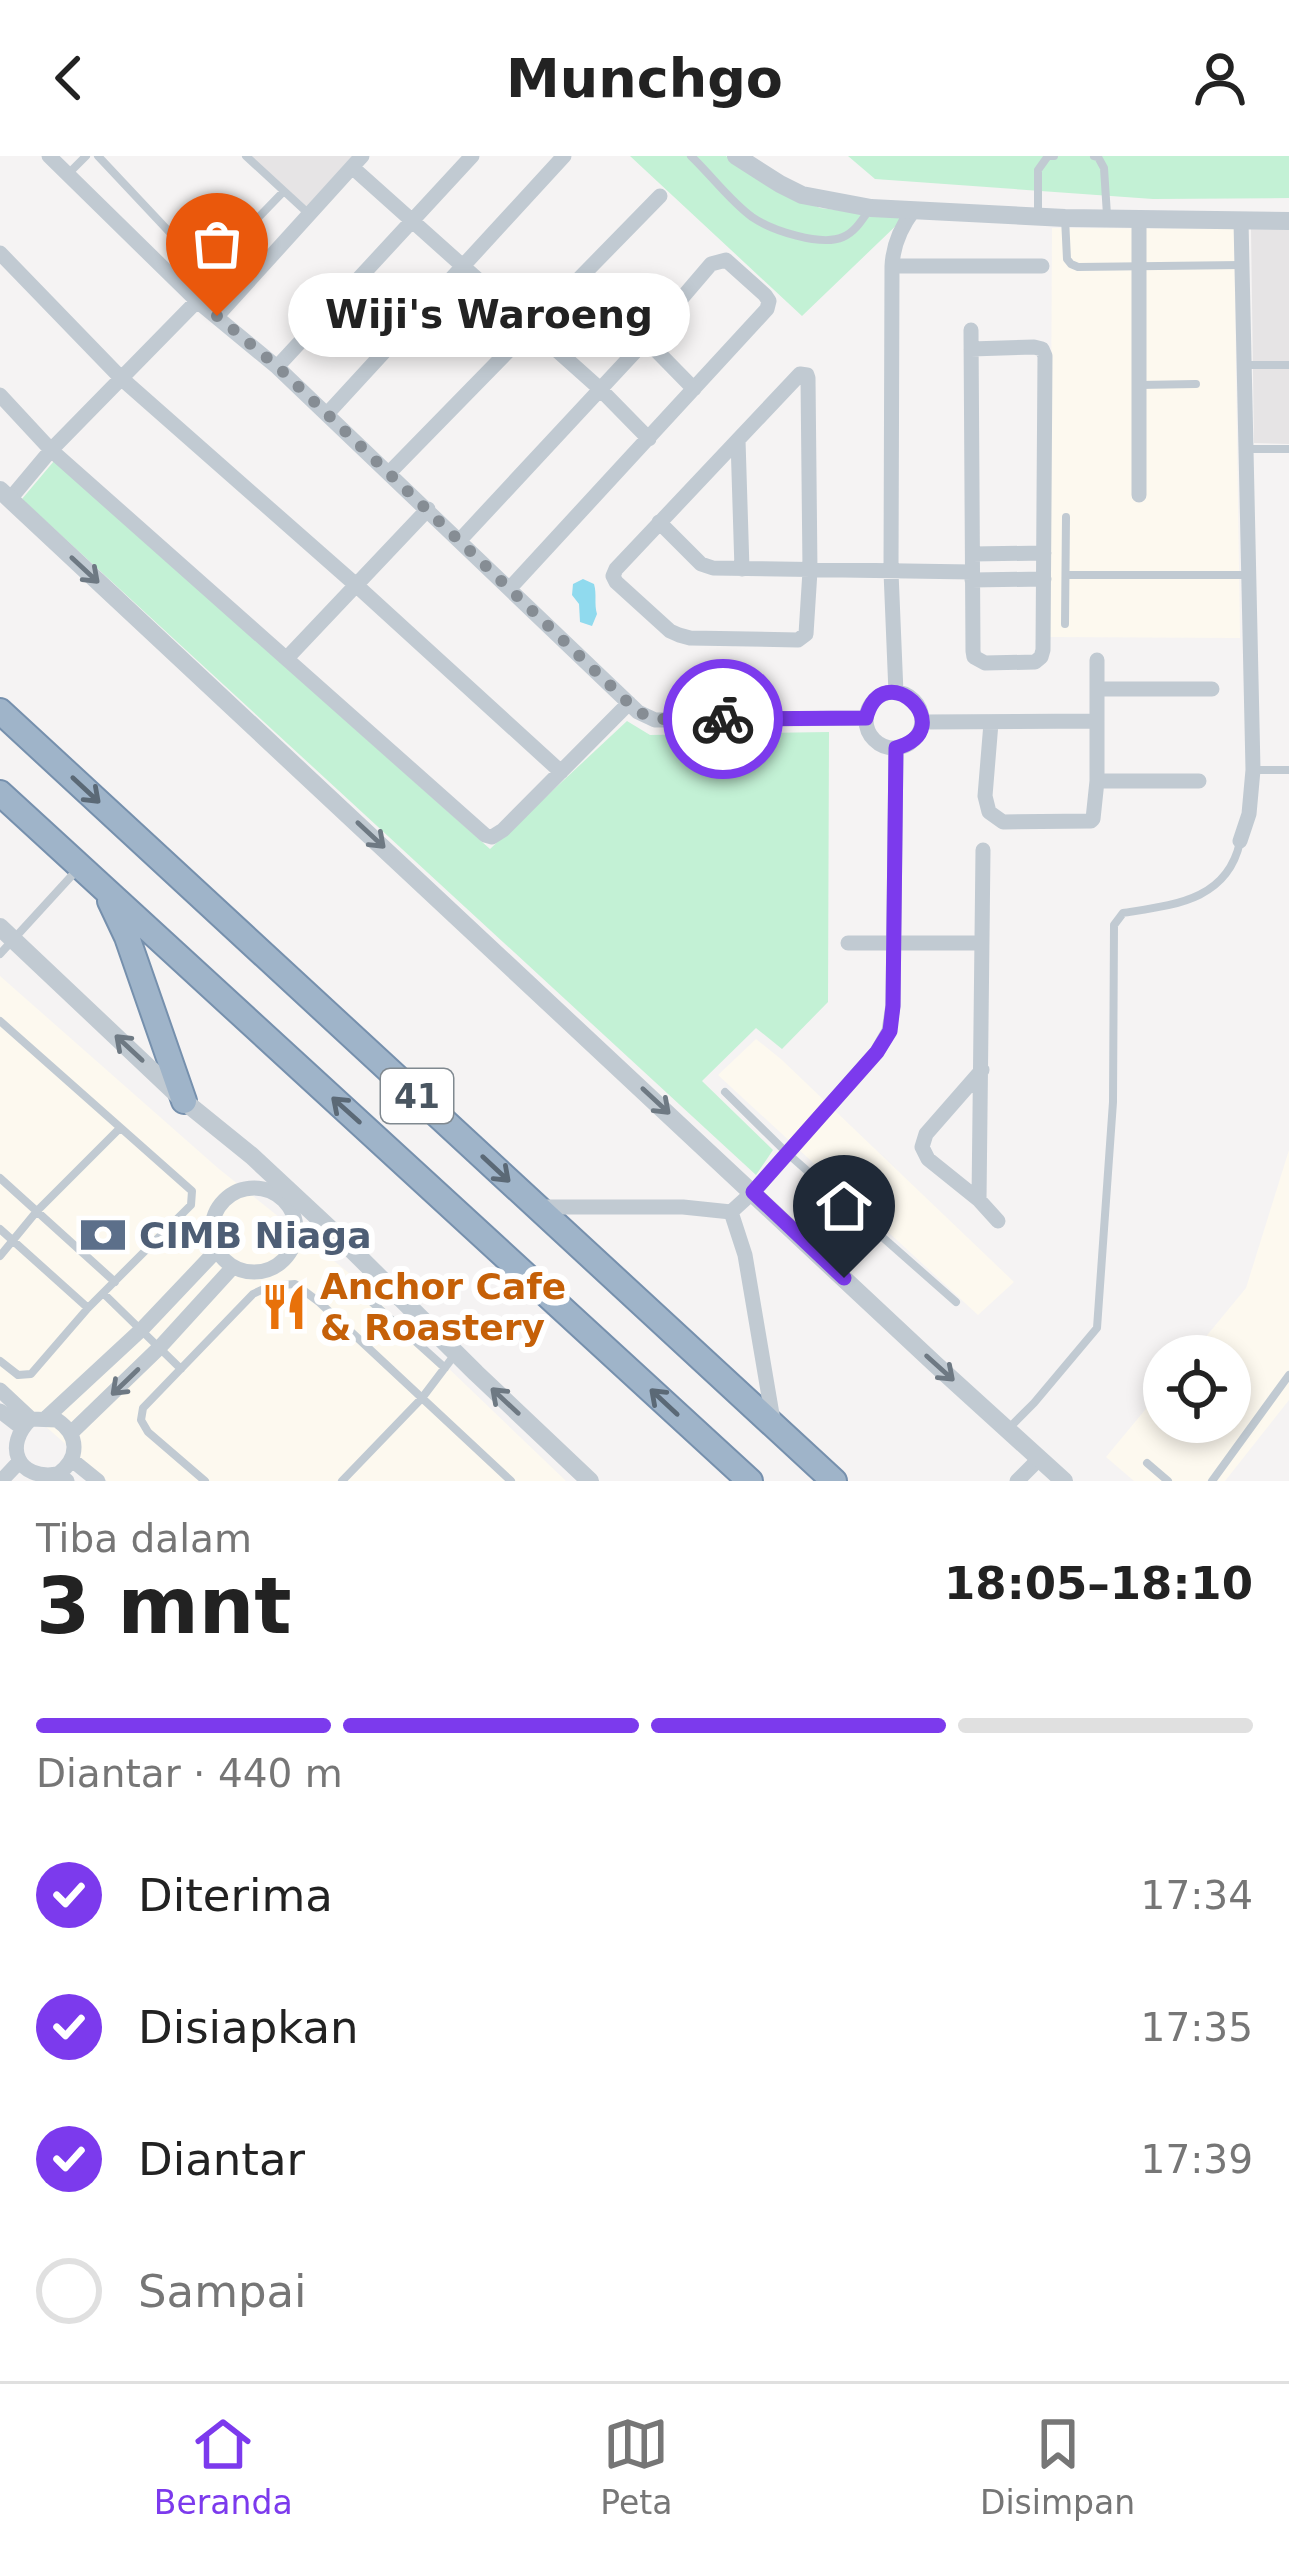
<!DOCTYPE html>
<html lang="id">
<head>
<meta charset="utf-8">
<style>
  body { margin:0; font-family:"DejaVu Sans",sans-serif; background:#f2f2f2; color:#222; height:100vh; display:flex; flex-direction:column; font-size:45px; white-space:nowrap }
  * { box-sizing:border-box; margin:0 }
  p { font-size:39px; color:#767676 }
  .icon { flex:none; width:66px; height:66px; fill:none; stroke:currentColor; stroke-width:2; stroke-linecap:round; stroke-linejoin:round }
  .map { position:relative; height:1325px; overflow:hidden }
  .drawer { display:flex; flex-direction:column; background:#fff; flex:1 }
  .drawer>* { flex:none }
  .controls { position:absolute; left:1143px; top:1179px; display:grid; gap:24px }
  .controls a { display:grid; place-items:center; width:108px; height:108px; border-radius:50%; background:#fff; box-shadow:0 6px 18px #0003; font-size:60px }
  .pin { position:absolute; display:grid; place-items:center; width:102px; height:102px; color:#fff; margin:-123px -51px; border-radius:50% 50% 50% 0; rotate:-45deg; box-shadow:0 0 12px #0007 }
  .pin .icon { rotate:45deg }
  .courier { position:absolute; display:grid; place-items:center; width:120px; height:120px; margin:-60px; border:9px solid #7c3aed; border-radius:50%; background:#fff; color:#222; box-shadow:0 3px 15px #0007 }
  .bubble { position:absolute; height:84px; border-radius:42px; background:#fff; box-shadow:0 6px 18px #0003; font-size:39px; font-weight:600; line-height:84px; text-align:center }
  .head em { font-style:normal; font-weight:600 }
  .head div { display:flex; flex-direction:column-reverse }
  .head { display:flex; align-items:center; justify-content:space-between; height:204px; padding:0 36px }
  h1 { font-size:78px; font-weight:600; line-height:90px }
  .bar { display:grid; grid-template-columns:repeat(4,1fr); gap:18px 12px; align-content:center; height:144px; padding:0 36px }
  .bar i { height:15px; border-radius:9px; background:#e0e0e0 }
  .bar .on { background:#7c3aed }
  .bar p { grid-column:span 4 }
  ol { padding:0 36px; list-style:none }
  li { display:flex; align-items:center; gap:36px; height:132px }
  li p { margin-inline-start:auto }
  li .icon { padding:12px; border-radius:50%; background:#7c3aed; color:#fff; stroke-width:4 }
  li:last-child { color:#767676 }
  li i { width:66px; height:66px; border:6px solid #e0e0e0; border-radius:50% }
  header { display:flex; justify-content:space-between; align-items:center; height:156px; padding:0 36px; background:#fff; font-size:54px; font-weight:600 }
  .dock { display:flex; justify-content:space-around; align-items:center; height:168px; border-top:3px solid #e0e0e0; background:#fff; font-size:33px; color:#767676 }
  .dock a { display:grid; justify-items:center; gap:6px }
  .dock .on { color:#7c3aed }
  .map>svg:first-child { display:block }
  .commercial { fill:#fdf9ef }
  .education { fill:#e6e4e5 }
  .green { fill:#c3f1d5 }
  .water { fill:#90daee }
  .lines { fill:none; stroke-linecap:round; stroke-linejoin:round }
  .trunk-casing { stroke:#7690ad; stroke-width:28 }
  .service { stroke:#c1cad2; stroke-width:8 }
  .minor { stroke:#c1cad2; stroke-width:15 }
  .tertiary { stroke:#c1cad2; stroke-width:18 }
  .trunk { stroke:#9fb4c9; stroke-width:24 }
  .oneway { stroke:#6e7983 }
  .oneway2 { stroke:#5b6976 }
  .done { stroke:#868d94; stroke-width:12; stroke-dasharray:0 21.6 }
  .route { stroke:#7c3aed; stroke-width:15 }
  .labels { text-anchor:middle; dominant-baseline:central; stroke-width:12; stroke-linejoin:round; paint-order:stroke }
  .shield { fill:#fff; stroke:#808990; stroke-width:3 }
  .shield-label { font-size:33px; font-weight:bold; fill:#4a5661 }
  .service-label { font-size:36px; font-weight:bold; fill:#4e5e75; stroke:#fff; text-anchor:start }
  .food-label { font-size:36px; font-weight:bold; fill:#c56008; stroke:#fff; text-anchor:start }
</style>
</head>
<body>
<header><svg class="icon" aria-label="back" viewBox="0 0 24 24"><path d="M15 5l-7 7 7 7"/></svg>Munchgo<svg class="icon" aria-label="person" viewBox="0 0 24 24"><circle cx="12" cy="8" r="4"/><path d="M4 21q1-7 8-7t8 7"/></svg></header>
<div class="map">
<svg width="1289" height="1325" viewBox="0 0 1289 1325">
  <rect width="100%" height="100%" fill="#f5f3f3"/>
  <path class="commercial" d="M1052,72L1234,73L1240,482L1050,481Z
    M0,820L219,1013L349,1117L566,1325H107L16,1244L0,1229Z
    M756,883L782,904L1014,1126L978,1159L718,919Z
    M1289,994V1244L1225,1325H1134L1106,1301L1164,1231V1266H1230V1200H1190L1246,1132Z"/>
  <path class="education" d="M247,0H364L310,59Z
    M1251,73H1289V288L1254,287Z"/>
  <path class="green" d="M630,0H726L752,20L820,52L904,62L802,160Z
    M848,0H1289V42L1153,43L875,23Z
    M54,305L490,693L627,565L650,579L829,576L828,846L782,893L756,872L702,925L773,994L756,1019L22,343Z"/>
  <path class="water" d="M583,423L594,428C597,438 594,448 597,458L592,470L580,466L579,448L572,439L573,428Z"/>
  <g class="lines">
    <defs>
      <path id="trunk" d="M0,555L834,1325
        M0,637L750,1325
        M110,745L127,781L184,945"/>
    </defs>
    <use href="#trunk" class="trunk-casing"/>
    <path class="service" d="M98,0L191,99L201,104L219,102L284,35
      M246,0L310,59
      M691,0C711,19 730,45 752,61C771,74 821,91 843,81C855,76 862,64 869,54
      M1094,0L1098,1L1104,12L1107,59
      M67,19L86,0
      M1038,60V14L1048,0H1054
      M1065,62L1067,103L1071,108L1078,111L1241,109
      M1247,209H1289
      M1139,229L1196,228
      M1249,293H1289
      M1066,419H1248
      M1065,468L1066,361
      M1255,614H1289
      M0,798L76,715
      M0,865L192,1035L191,1049L88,1152L31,1218L18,1219L0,1205
      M725,936L787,997L956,1146
      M0,1022L115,1126
      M0,1073L88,1152
      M0,1100L37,1055L120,972
      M103,1137L181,1213
      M319,1146L336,1128L353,1129L445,1212
      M1010,1271L1034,1247L1097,1172L1113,946L1114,769L1123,757C1173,749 1227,745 1240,686
      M1147,1307L1168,1325
      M205,1325L148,1276L141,1264L143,1252L253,1138L270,1130L295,1128L319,1146L511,1325
      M342,1325L422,1242L456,1197
      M1212,1325L1289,1219"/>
    <path class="minor" d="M49,0L197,145L277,211L638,556L655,564L865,562
      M352,11L599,232L649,283
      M0,97L121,222L356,429L561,616
      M892,110H1042
      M217,160L362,0
      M971,174L973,495L974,501L985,507L1035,506L1041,501L1043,494L1045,200L1042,193L1034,191L971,193
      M646,184L694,233
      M277,211L472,0
      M800,218L807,219L808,222L810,415L806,478L798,484L690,482L679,479L670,475L616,426L613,420L616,413Z
      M0,239L51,294L485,679L492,681L503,674L629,547
      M327,258L564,0
      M738,284L742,413
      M389,317L660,40
      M1139,339V63
      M10,343L51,294L197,145
      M659,366L701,408L713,412L972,416
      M460,384L646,184L711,108L726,104L765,139L769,145L767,153L511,431
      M973,398L1044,397
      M972,424L1044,423
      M287,502L428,353
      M1098,533H1212
      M866 564a28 28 0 1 1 56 0a28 28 0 1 1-56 0Z
      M896,537L891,416L892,110C893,90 901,71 913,55
      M922,566L1097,565
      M991,567L985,640L989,656L1003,666L1091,665L1093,663L1097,625V504
      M1097,625H1199
      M1240,685L1249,658L1253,614L1241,65
      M848,787H980
      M982,914L926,978L922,991L928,1003L979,1044L998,1065
      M212 1074a42 42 0 1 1 84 0a42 42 0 1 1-84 0Z
      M979,1044L983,694
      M537,1051H683L731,1056L753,1036L877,896L889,875L893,849L896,592
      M731,1056L745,1099L774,1270
      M295,1086L318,1079L339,1081
      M0,1234L31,1263
      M0,1255L22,1272
      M47,1261L142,1173L216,1095
      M71,1277L160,1191L233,1111
      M72,1304L98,1325
      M58,1318C80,1302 79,1279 57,1264L31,1263C3,1289 17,1325 58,1318L67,1325
      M1,1325L19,1306
      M1017,1325L1040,1302"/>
    <path class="tertiary" d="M736,0L780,28L802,39L871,52L1065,62L1289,65
      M0,334L935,1208L1064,1325
      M0,771L184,945L252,1000L339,1081L476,1217L590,1325"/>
    <use href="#trunk" class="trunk"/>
  </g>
  <defs><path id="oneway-shaft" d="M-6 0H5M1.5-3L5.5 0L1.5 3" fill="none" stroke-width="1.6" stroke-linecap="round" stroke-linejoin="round" transform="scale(3)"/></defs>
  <g class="oneway">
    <use href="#oneway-shaft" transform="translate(85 414) rotate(43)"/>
    <use href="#oneway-shaft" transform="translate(371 679) rotate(43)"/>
    <use href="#oneway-shaft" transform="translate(129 892) rotate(-137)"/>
    <use href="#oneway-shaft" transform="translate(656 945) rotate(43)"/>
    <use href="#oneway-shaft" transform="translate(940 1212) rotate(42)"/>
    <use href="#oneway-shaft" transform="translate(125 1226) rotate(136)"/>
    <use href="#oneway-shaft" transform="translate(505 1245) rotate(-137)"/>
  </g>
  <g class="oneway2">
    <use href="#oneway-shaft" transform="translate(86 634) rotate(43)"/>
    <use href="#oneway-shaft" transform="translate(346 954) rotate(-138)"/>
    <use href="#oneway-shaft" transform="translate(496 1013) rotate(43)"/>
    <use href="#oneway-shaft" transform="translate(664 1246) rotate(-137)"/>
  </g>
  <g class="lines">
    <path class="done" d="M217,160L278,211L638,556L656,563H723"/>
    <path class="route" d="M723,563L866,562C883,497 963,573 896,592L893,850L890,875L877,896L753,1036L844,1122"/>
  </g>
  <defs>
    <symbol id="bank-bare" viewBox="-9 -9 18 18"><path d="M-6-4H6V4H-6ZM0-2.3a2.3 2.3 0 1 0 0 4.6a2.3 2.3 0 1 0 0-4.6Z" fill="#5c6f8a" stroke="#fff" stroke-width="2.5" paint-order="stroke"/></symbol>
    <symbol id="restaurant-bare" viewBox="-9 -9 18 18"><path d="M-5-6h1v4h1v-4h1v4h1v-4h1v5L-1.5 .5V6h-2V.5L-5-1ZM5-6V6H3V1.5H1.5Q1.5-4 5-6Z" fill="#e8710a" stroke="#fff" stroke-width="2.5" paint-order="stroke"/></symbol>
  </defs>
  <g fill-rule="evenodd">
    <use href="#bank-bare" x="70" y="1046" width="66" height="66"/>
    <use href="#restaurant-bare" x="251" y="1118" width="66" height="66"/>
  </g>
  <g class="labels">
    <rect class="shield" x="381" y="913" width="72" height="54" rx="9"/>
    <g class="shield-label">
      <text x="417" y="940">41</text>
    </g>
    <g class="service-label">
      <text x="139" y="1079">CIMB Niaga</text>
    </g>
    <g class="food-label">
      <text x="320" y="1130">Anchor Cafe<tspan x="320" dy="41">&amp; Roastery</tspan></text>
    </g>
  </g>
</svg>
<div class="controls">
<a><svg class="icon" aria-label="locate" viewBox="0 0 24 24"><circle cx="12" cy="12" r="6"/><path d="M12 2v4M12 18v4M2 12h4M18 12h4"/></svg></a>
</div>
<div class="pin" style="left:217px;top:160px;background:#ea580c"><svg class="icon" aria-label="bag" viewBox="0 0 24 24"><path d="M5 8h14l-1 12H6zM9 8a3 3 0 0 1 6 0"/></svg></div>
<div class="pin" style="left:844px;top:1122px;background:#1f2937"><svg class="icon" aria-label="home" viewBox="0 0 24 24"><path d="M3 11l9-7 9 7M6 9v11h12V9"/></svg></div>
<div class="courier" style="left:723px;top:563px"><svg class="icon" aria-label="bike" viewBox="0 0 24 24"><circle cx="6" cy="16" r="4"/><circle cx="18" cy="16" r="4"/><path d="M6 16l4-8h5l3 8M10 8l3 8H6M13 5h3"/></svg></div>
<div class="bubble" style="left:288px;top:117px;width:402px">Wiji's Waroeng</div>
</div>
<section class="drawer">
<div class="head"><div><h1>3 mnt</h1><p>Tiba dalam</p></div><em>18:05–18:10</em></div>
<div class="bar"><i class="on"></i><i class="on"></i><i class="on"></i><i></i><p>Diantar · 440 m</p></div>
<ol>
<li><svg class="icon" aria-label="check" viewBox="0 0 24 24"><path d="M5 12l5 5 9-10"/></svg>Diterima<p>17:34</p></li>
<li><svg class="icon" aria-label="check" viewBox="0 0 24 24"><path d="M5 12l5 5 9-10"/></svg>Disiapkan<p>17:35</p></li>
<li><svg class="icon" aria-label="check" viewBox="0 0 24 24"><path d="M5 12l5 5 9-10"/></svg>Diantar<p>17:39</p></li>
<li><i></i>Sampai</li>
</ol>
</section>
<nav class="dock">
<a class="on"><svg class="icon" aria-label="home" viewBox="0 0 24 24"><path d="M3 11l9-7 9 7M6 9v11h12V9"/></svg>Beranda</a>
<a><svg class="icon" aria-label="map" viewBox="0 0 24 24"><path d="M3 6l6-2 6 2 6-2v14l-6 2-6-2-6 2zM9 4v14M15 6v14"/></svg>Peta</a>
<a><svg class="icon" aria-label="saved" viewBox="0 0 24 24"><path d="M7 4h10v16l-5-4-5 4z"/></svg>Disimpan</a>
</nav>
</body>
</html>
